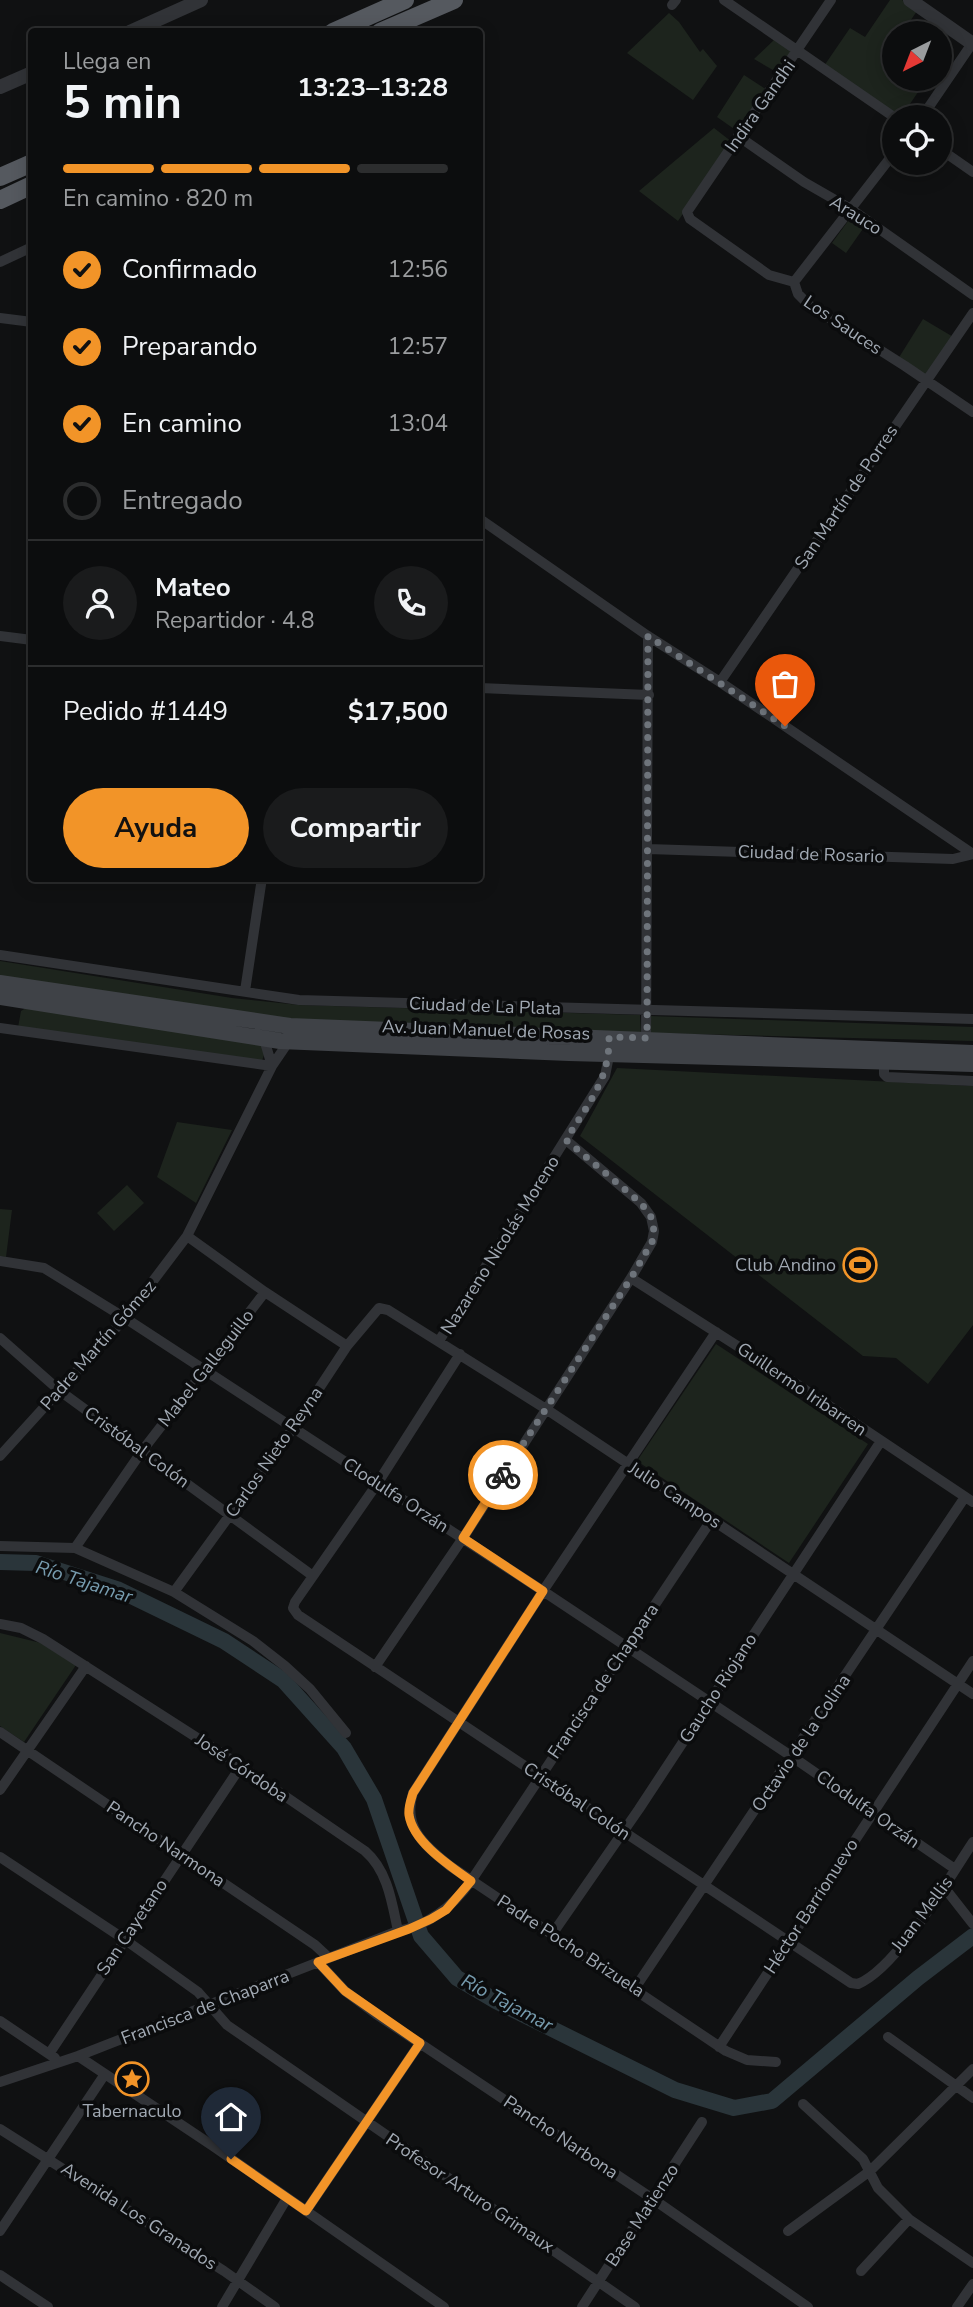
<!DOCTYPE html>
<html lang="es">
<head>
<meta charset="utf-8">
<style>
  body { margin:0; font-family:"Nunito Sans",sans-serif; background:#1a1b1c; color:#f1f3f6; height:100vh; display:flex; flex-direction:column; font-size:26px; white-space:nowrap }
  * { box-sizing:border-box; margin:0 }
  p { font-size:23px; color:#9a9c9e }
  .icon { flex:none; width:38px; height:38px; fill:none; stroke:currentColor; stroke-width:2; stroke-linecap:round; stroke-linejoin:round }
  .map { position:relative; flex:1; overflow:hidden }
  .panel { position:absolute; left:28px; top:28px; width:455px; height:854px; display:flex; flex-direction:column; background:#0c0d0e; border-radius:7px; box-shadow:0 4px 18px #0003,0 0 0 2px #2c2d2e }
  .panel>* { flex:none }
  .needle { width:46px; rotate:222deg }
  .fabs { position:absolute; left:882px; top:21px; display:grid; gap:14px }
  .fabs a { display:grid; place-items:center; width:70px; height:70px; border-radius:50%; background:#0c0d0e; box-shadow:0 4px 18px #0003,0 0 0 2px #2c2d2e; font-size:35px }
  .pin { position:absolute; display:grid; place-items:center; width:60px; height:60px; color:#fff; margin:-72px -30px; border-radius:50% 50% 50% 0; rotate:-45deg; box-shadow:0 0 7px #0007 }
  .pin .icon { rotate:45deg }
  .courier { position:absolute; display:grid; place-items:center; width:70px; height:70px; margin:-35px; border:5px solid #f29428; border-radius:50%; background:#fff; color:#222; box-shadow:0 2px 9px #0007 }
  .overview em { font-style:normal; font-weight:700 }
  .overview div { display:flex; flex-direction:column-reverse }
  .overview { display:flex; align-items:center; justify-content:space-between; height:119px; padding:0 35px }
  h1 { font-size:46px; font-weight:700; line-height:52px }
  .bar { display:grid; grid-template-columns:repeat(4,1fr); gap:10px 7px; align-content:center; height:84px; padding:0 35px }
  .bar i { height:9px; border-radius:5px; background:#2c2d2e }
  .bar .on { background:#f29428 }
  .bar p { grid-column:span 4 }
  .line { display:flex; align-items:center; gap:18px; padding:0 35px; border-top:2px solid #2c2d2e }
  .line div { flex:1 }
  .round { display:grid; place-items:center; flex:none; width:74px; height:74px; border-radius:37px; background:#1a1b1c }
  ol { padding:0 35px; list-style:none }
  li { display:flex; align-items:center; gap:21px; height:77px }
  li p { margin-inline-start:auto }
  li .icon { padding:7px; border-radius:50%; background:#f29428; color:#111; stroke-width:4 }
  li:last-child { color:#9a9c9e }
  li i { width:38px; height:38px; border:4px solid #2c2d2e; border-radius:50% }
  .cta { display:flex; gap:14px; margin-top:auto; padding:14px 35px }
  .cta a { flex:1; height:80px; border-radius:42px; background:#f29428; color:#111; font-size:28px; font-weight:700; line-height:80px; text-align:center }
  .cta a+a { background:#1a1b1c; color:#f1f3f6 }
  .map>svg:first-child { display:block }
  .green { fill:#1d241d }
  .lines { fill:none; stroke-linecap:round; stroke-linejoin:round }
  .river { stroke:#2a353a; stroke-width:16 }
  .minor { stroke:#313337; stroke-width:10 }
  .tertiary { stroke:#313337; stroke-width:14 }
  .secondary { stroke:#3f4247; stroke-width:16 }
  .trunk { stroke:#55595f; stroke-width:18 }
  .done { stroke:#6e747b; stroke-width:7; stroke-dasharray:0 12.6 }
  .route { stroke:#f29428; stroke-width:9 }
  .labels { text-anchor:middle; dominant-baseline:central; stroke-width:7; stroke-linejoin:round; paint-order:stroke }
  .street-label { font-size:18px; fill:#a1a9b3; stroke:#0b0c0d }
  .poi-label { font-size:18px; fill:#a1a9b3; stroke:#0b0c0d; text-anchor:end }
  .water-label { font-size:19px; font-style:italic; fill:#779caf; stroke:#0b0c0d }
</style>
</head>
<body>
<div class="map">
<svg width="973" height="2307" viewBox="0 0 973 2307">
  <rect width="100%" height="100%" fill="#101112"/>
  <path class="green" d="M890,0H902L917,11L902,33H894V45L888,54L894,58V79H927L901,117H896L824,66L850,28L865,37Z
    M669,13L679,22L700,52L703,49L717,66L693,100L627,53Z
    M775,39L793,51L778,73L754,59Z
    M744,75L767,90L737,131L717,117Z
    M714,128L732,142L678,221L639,191Z
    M854,213L867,223L846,253L832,243Z
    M923,319L955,338L927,379L898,359Z
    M0,961L232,998L299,1005L640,1015L641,1034L277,1019L0,978Z
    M26,1008L261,1043L265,1052L261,1064L17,1033L21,1011Z
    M650,1016L973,1027V1041L650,1033Z
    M617,1068L973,1086V1325L928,1384L896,1358L863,1356L580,1136Z
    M177,1122L232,1130L196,1203L157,1177Z
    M127,1185L144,1203L114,1231L97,1213Z
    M0,1209L12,1210L6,1257L0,1256Z
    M716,1344L868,1444L789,1563L637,1461Z
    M0,1633L41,1643L76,1665L24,1742L0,1726Z"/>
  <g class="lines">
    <path class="river" d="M0,1562L36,1563L117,1589L224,1641L283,1680L344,1748L374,1799L421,1936L457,1978L496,2001L675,2090L734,2108L772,2101L918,1978L973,1936"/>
    <path class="minor" d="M724,0L894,117
      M831,0L687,212L690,219L769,275L794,282L798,294L809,305L905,366L973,412
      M672,5L676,0
      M922,117L973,42
      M738,136L804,182L851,209L973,295
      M940,149L973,172
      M0,262L32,247
      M794,282L894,153
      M0,318L32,322
      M480,519L648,636L720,682L973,854
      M0,636L32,640
      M720,682L973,313
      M480,688L649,695
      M648,849L953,859L973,854
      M0,955L299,1000L973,1019
      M245,991L262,878
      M0,1028L272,1066L289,1041
      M646,1046L648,636
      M884,1061V1074L887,1077L973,1081
      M187,1236L265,1292L347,1346
      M0,1261L44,1268L125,1318L543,1591L791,1756L955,1869
      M631,1278L786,1377L973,1502
      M716,1332L543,1591L413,1793C402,1827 425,1846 450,1866L726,2051L747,2060L776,2062
      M0,1338L60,1391L313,1576
      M439,1341L605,1076L610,1051
      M460,1354L377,1484L295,1602L293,1608L298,1615L851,1983L858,1984C897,1968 949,1878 973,1842
      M0,1456L125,1318L187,1236L272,1066L264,1039
      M0,1546L75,1548L174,1592L253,1641L285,1666L310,1689L346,1733
      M75,1548L142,1451L265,1292
      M174,1592L293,1428L347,1346L379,1308L388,1310L546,1409L973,1694
      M0,1624L21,1628L43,1639L241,1766L365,1851C388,1871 392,1903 398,1931
      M375,1667L463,1538L631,1278L652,1242L654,1231L651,1217L641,1203L566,1140
      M0,1732L315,1945L329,1958
      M0,1790L86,1666
      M0,1857L124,1939L198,1992L227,2025L635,2307
      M944,1887L973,1924
      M553,1933L639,1809L881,1441
      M318,1962L345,1991L376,2014L653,2199L808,2307
      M635,1988L965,1497
      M0,2021L55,2058
      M888,2037L973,2098
      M719,2047L973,1661
      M49,2054L241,1766
      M78,2056L213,2146L444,2307
      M0,2082L78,2056L398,1931C430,1925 453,1906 471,1881L712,1519
      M803,2104L863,2159L878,2188L909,2219L973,2263
      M0,2129L224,2271L275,2307
      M306,2211L420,2043
      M0,2231L105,2074
      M788,2231L870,2171L973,2069
      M861,2271L909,2219
      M0,2275L48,2307
      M222,2307L287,2198
      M582,2307L702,2122
      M957,2307L973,2284"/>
    <path class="tertiary" d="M910,0L973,44
      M130,32L201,0
      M0,87L32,73"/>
    <path class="secondary" d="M0,983L290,1026L973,1053
      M0,997L280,1041L569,1053L973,1064"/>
    <path class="trunk" d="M333,32L405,0
      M380,32L454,0
      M0,177L32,163
      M0,200L32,185"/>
  </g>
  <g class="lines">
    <path class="done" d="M503,1475L631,1278L652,1242L654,1231L651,1217L641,1203L566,1140C587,1105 610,1080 609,1037L647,1038L648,636L785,726"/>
    <path class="route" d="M231,2159L306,2211L420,2043L345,1991L318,1962L409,1929L431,1919L446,1910L471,1881C450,1866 413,1842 409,1815C408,1807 411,1800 413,1793L543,1591L463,1538L503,1475"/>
  </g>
  <defs>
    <symbol id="stadium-ring" viewBox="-11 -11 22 22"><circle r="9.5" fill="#0b0c0d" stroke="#f29428" stroke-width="1.5"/><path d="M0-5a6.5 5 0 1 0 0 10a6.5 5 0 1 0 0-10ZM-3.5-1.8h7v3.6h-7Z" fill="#f29428"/></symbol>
    <symbol id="sight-ring" viewBox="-11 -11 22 22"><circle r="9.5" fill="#0b0c0d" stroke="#f29428" stroke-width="1.5"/><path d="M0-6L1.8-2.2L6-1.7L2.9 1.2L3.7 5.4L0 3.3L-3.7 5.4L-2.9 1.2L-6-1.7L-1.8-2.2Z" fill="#f29428"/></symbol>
  </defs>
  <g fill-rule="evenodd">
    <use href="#stadium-ring" x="841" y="1246" width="38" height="38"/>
    <use href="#sight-ring" x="113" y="2060" width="38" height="38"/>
  </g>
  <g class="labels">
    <g class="street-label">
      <text transform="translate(760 106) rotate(-55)">Indira Gandhi</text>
      <text transform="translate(856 215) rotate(32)">Arauco</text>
      <text transform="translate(843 325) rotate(34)">Los Sauces</text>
      <text transform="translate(846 497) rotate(-56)">San Martín de Porres</text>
      <text transform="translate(811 854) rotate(2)">Ciudad de Rosario</text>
      <text transform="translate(485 1006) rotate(2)">Ciudad de La Plata</text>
      <text transform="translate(486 1030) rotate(2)">Av. Juan Manuel de Rosas</text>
      <text transform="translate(500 1245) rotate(-58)">Nazareno Nicolás Moreno</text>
      <text transform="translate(98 1345) rotate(-49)">Padre Martín Gómez</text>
      <text transform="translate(206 1368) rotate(-52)">Mabel Galleguillo</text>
      <text transform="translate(802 1389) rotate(34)">Guillermo Iribarren</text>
      <text transform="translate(137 1447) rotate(36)">Cristóbal Colón</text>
      <text transform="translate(274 1452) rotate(-55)">Carlos Nieto Reyna</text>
      <text transform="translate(396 1495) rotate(33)">Clodulfa Orzán</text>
      <text transform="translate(675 1495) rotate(33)">Julio Campos</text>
      <text transform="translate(603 1681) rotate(-56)">Francisca de Chappara</text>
      <text transform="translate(718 1688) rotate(-57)">Gaucho Riojano</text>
      <text transform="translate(801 1743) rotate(-56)">Octavio de la Colina</text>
      <text transform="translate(242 1768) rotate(34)">José Córdoba</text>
      <text transform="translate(577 1801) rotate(34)">Cristóbal Colón</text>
      <text transform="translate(868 1809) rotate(35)">Clodulfa Orzán</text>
      <text transform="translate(166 1844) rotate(34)">Pancho Narmona</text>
      <text transform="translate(811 1906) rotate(-57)">Héctor Barrionuevo</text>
      <text transform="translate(922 1914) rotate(-53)">Juan Mellis</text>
      <text transform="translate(132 1927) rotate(-56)">San Cayetano</text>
      <text transform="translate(571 1946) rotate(33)">Padre Pocho Brizuela</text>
      <text transform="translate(205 2007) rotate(-21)">Francisca de Chaparra</text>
      <text transform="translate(561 2137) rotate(34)">Pancho Narbona</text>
      <text transform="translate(470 2193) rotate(34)">Profesor Arturo Grimaux</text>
      <text transform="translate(642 2215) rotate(-57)">Base Matienzo</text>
      <text transform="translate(139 2216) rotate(33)">Avenida Los Granados</text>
    </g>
    <g class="poi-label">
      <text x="836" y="1265">Club Andino</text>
      <text x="132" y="2111" text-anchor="middle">Tabernaculo</text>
    </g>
    <g class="water-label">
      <text transform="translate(84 1582) rotate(18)">Río Tajamar</text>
      <text transform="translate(507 2003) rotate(28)">Río Tajamar</text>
    </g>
  </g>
</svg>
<div class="fabs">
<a><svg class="needle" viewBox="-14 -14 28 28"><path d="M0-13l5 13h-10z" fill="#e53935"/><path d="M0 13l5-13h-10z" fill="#9a9c9e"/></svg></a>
<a><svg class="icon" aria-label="locate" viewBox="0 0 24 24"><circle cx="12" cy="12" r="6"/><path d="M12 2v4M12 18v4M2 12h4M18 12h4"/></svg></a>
</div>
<div class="pin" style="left:785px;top:726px;background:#ea580c"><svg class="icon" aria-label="bag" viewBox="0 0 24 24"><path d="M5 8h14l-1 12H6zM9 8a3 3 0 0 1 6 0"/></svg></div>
<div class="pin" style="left:231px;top:2159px;background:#1f2937"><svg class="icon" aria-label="home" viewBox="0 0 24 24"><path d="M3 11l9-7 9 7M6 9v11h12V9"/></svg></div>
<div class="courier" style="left:503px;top:1475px"><svg class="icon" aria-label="bike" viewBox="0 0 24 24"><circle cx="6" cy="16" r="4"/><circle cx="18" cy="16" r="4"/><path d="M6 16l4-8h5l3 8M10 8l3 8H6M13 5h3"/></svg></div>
<section class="panel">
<div class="overview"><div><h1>5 min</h1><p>Llega en</p></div><em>13:23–13:28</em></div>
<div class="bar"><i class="on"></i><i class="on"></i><i class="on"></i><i></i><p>En camino · 820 m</p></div>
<ol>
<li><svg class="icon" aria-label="check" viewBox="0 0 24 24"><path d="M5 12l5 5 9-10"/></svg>Confirmado<p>12:56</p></li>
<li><svg class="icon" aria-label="check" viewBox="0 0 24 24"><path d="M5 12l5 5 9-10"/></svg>Preparando<p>12:57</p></li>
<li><svg class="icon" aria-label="check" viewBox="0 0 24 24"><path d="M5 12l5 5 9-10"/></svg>En camino<p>13:04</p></li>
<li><i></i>Entregado</li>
</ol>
<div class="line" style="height:126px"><a class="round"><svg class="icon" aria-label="person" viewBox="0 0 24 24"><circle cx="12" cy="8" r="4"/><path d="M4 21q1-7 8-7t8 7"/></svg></a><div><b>Mateo</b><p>Repartidor · 4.8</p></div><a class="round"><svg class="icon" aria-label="phone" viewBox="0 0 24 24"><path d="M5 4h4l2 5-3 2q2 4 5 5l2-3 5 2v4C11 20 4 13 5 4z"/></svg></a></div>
<div class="line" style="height:91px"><div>Pedido #1449</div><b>$17,500</b></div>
<div class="cta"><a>Ayuda</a><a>Compartir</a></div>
</section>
</div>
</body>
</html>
